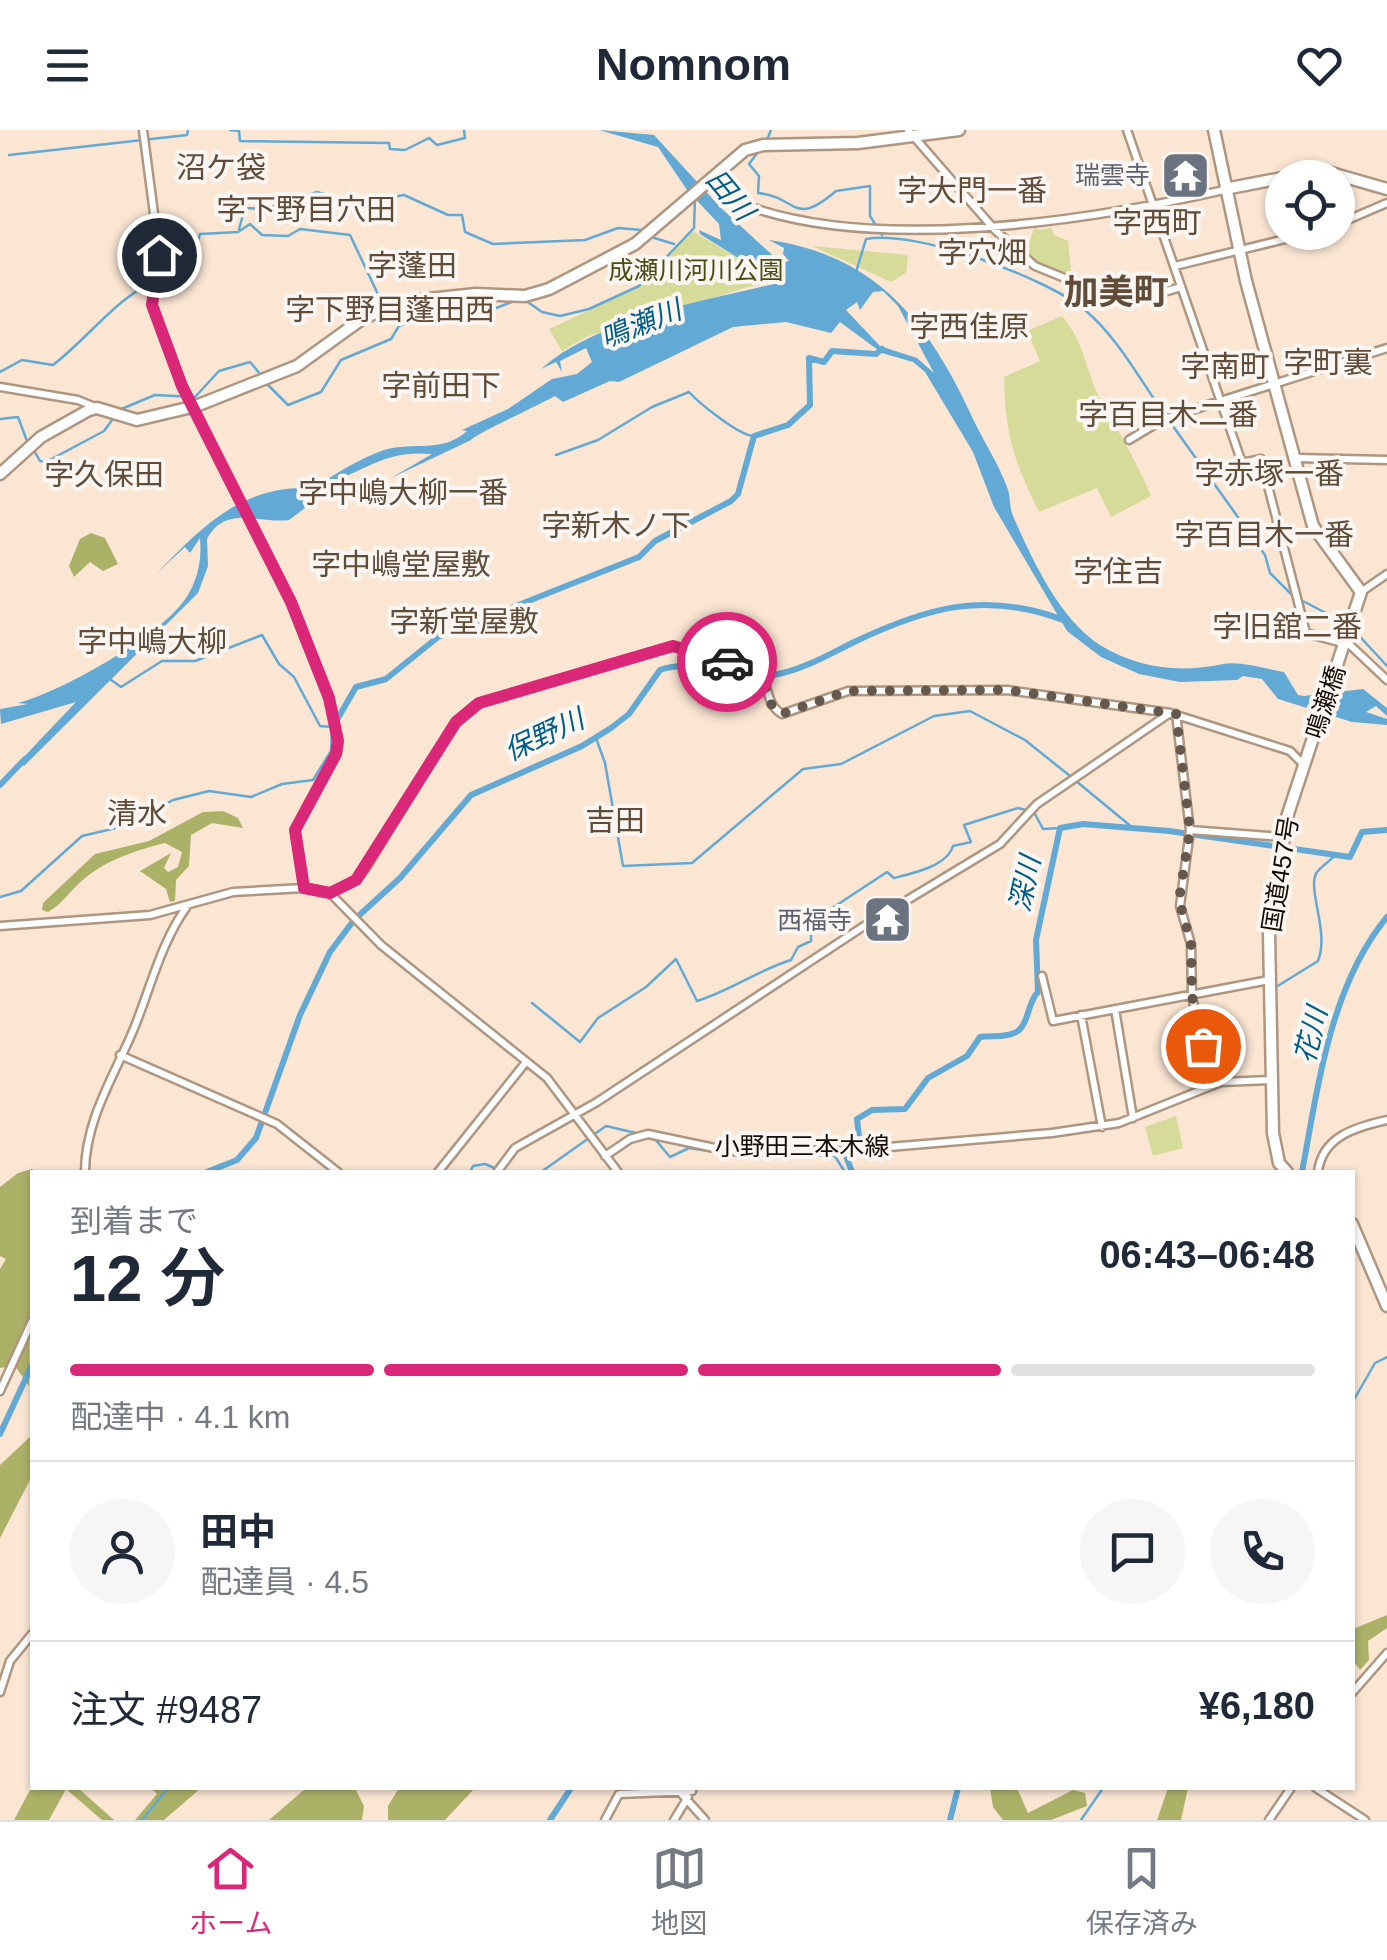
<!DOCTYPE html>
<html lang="ja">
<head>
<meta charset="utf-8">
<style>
  body { margin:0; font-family:Arial,"Noto Sans JP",sans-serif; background:#f6f6f7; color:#1f2937; height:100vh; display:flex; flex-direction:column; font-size:38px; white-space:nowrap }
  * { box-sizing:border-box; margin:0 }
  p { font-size:32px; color:#747a83 }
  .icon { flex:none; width:55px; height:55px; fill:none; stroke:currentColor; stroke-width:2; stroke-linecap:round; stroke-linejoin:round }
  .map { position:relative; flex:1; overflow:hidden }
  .sheet { position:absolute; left:30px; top:1040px; width:1325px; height:620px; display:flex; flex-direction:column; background:#fff; border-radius:0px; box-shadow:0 2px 8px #0004 }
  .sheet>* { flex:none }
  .controls { position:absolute; left:1265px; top:30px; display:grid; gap:20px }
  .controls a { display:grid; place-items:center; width:90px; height:90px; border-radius:50%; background:#fff; box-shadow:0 2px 8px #0004; font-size:50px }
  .pin { position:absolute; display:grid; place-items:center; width:85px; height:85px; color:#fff; margin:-42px; border:5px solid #fff; border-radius:50%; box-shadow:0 2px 10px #0007 }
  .courier { position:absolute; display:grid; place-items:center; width:100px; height:100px; margin:-50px; border:8px solid #db2777; border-radius:50%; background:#fff; color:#222; box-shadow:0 2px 12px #0007 }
  .overview em { font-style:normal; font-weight:600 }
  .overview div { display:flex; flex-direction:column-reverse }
  .overview { display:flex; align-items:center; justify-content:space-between; height:170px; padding:0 40px }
  h1 { font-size:65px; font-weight:600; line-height:75px }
  .bar { display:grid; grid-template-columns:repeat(4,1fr); gap:15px 10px; align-content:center; height:120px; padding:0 40px }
  .bar i { height:12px; border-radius:8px; background:#e0e1e3 }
  .bar .selected { background:#db2777 }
  .bar p { grid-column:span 4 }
  .line { display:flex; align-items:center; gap:25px; padding:0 40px; border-top:2px solid #e0e1e3 }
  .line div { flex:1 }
  .round { display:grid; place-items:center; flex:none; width:105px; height:105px; border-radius:52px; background:#f6f6f7 }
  header { display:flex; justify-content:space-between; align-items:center; height:130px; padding:0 40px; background:#fff; font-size:45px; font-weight:600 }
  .dock { display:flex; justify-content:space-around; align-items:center; height:140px; border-top:2px solid #e0e1e3; background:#fff; font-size:28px; color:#747a83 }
  .dock a { display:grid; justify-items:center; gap:5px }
  .dock .selected { color:#db2777 }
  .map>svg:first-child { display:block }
  .green { fill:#d6db99 }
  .forest { fill:#acb168 }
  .water { fill:#62a9d5; fill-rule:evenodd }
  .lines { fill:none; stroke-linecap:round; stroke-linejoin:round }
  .stream { stroke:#62a9d5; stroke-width:2.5 }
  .river { stroke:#62a9d5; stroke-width:6 }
  .secondary-casing { stroke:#af9681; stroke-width:11 }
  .highway-casing { stroke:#af9681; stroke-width:15 }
  .secondary { stroke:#fff; stroke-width:6 }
  .highway { stroke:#fff; stroke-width:10 }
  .done { stroke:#65584d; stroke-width:10; stroke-dasharray:0 18 }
  .route { stroke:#db2777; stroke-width:12 }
  .labels { text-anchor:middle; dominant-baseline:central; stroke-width:8; stroke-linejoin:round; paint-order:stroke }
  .worship-label { font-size:25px; fill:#5b616d; stroke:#fbf6f2; text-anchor:end }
  .park-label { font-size:25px; fill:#4a4c15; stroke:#fbf6f2 }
  .street-label { font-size:25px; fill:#140c05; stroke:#fbf6f2 }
  .water-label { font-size:28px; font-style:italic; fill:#005d88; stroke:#fbf6f2 }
  .quarter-label { font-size:30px; fill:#614b39; stroke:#fbf6f2 }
  .district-label { font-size:35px; font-weight:bold; fill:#614b39; stroke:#fbf6f2 }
</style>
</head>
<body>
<header><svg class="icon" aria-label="menu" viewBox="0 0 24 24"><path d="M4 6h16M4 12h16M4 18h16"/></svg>Nomnom<svg class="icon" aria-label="heart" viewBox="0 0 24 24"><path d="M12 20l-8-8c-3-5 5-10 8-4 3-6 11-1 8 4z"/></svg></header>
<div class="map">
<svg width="1387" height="1690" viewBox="0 0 1387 1690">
  <rect width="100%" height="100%" fill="#fbe6d4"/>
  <path class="green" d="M1036,93L1037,100L1052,98L1054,105L1068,111L1072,151L1025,125Z
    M693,101L777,152L748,157L588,206L562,221L549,199L639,157Z
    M812,116L908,125L906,143L891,152Z
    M1062,186C1085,212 1086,244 1102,273C1120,304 1137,332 1151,366L1111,387L1097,358L1039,382C1014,332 1005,303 1004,247L1040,231L1027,201Z
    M1176,986L1183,1018L1153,1026L1145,997Z"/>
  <path class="forest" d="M91,403L105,408L118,434L103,441L90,432L74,447L69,436L80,409Z
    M223,681L238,688L243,698L212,693L191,705L189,736L176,750L175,771L170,772L166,759L140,741L171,723L164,738L168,742L178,737L182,722L165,713C137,720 106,730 84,749C71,759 63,774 48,782L42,780L43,773L95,724L149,711L203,682Z
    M32,1039L38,1042H32L29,1256L15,1236L0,1238V1139L6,1129L0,1126V1057L18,1043Z
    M32,1305V1346L0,1408V1335Z
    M1387,1485V1498L1368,1511L1369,1530L1360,1540L1353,1530V1499Z
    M32,1656L78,1658L114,1690H102L66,1659L49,1690H14Z
    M151,1658H201L164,1690H135L157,1664Z
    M306,1658H355L364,1676L362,1690H269Z
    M399,1658H475L445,1690H388V1676Z
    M990,1658H1017L1028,1683L1073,1660L1085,1663L1087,1676L1051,1690H1003L993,1677Z
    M1168,1658H1188L1181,1690H1157Z"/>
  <path class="water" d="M599,0L654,5L721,78L781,133L789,131L783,124L784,118L769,110C878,126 929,193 973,289C984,312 998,333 1007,357C1011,367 1009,377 1013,386C1031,427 1059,489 1100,515C1139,539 1180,543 1223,534C1240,531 1266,539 1284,542L1298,565L1304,566L1363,559L1387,578V586L1376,576L1366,582L1387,589V595L1352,592L1278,569L1262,549L1243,546L1237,550L1180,552L1139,544L1101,527L1067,501L994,377L973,322L925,242L913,232L882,223L840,192L831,203L786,192L733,197L619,252L610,251L563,272L555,266C541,274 476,304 471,310L391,348L432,324C386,320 370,338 329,353L328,361L289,390C260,394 226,374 207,409L208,436L198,463L24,636L20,631L76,572L1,594L0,579L28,574L18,573C61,562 161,506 186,468C198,450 202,429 200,408L190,423L185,417L157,443C200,399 239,357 306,358L308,362C332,346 356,330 384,320C415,311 441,324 467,301L462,300L508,279L552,249L577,244L592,232L586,218L560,231L562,242L556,232L541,239C599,188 704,171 778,153L700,104L699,100L721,110L719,94L687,60L658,17ZM883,161L898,176L934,243L917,228L880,216L846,180L857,172L860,180L873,162Z"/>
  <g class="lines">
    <path class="stream" d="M230,0L239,1L240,11L389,13L390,19L405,20L429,8L437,15L465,8L464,0
      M766,12L771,0
      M758,22L749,34L759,46L758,63C798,67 793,98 836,61L870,56V86L882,105
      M9,25L187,5L188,0
      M268,78L317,62L359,74L404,65L448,85H462L465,102L493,114L585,110L618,98L642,100
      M239,99L245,78L264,79
      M651,107L674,114
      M856,142L866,109C915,99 1047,148 1085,180C1119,209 1140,250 1165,285
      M525,170L542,182L560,186L589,179L639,156L694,98L695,67
      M389,183L401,194
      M0,242L22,230L53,235C94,203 117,165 167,145L185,112L198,111L200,104L238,102L250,94L262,105L288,106L300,99L350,105L384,177
      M265,252L288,275L321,262L341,230L391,209L399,196L449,177L496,178L517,170
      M119,280L155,265L195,267L219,241L250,232L261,245
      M0,289L18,287L27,311
      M1170,292L1265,425L1270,443L1294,467
      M32,317L40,331L46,332L104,301L115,286
      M556,325L598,310L652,277L689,262C698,272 739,306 754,306
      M1301,470L1345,493
      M1352,498L1387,536
      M596,608L605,633L623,736L692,733L803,639L841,634L934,586L970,581L1025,610L1070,646
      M1076,651L1133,698
      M0,767L21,761L82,706L129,695L173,670L209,661L251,667L282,654L313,650L331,621L332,597L320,596L294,547L279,534L262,505L195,531H162L121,557L107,547
      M1276,857L1318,831C1330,801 1306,758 1317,742C1322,736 1330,731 1335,725
      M532,873L580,912L598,888L646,857L676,829L697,871C732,860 758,840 791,830L798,817L811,811V792L887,742L894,748C914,743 947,736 953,716L971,712L964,695L1018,678L1034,682L1043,699L1060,698
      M654,1008L670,1027L689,1018L740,1026L834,1025L845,1042
      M470,1042L473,1036L485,1034L504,1042
      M541,1042L606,996L636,1003
      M1352,1273L1375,1233L1387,1227
      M142,1690L168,1658
      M1081,1690L1103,1658"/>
    <path class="river" d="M334,595L356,557L386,549L438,507L639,427L655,411L731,371L738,364L754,306L788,295L810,275L809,228L824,232L832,221L876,224L882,219
      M0,655L25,629
      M207,1042L237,1030L256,1008L300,885L330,822L354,790L400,748L471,665L582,616L611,598L629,584L660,540C697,527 735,551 774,545C802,540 826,526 852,513C927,477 986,460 1066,491
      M852,1042L843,1018L859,1007L857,989L872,980L905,979L928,948L967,926L980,907C991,905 1004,908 1014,903C1029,898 1027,872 1038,862L1036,810L1060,698L1083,694L1169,701L1350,727L1362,702L1387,700
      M1302,1042C1318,957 1330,856 1387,787
      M0,1304L32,1235
      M550,1690L571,1658
      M950,1690L958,1658"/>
    <defs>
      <path id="secondary" d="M143,0L158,114L152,175L182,256L291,472L329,568L338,611L336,624L295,700L304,758
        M908,0L995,100L1035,136L1126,173L1181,157
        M1127,0L1242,333L1261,329L1306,503L1350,515L1387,550
        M726,67C857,128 1087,91 1224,60
        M1338,94L1387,73
        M1175,136L1314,102
        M0,257L78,270L95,277
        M1129,310L1164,289L1387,218
        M1296,328L1387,330
        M1361,462L1387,444
        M1176,584L1190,700L1180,776L1191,814L1192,866L1211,956
        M1190,700L1283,707
        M330,763L356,750L365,739L456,592L479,573L673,516L733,534H755C770,548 763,573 782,584L848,561L1007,560L1170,583L1290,621L1304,635
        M0,796L150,785L233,762L304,758L330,763L381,815L547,948L618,1042
        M1042,846L1053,891L1269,850
        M1115,879L1133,988
        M1081,885L1102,997
        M120,925L277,994L338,1042
        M605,1026L630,1009L648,1004L729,1021L854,1020L1052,1003L1119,993L1221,952L1271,950
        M85,1042C85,989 116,943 135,896C151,856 162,810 188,775
        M438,1042L526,932
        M497,1042L515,1018L597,972L861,798L1000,714L1037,674L1170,583
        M1318,1042C1322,1007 1355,997 1387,990
        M0,1261L32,1191
        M0,1562L10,1531L32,1504
        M1352,1563L1387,1523
        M1316,1658L1365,1690
        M679,1661L705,1690
        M605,1690L619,1664L692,1661
        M674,1690L688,1667
        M1269,1690L1291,1658"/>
      <path id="highway" d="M1214,0L1246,151L1313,396L1361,462L1287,687L1269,803L1273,1003L1279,1033L1287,1042
        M1285,48L1331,43L1387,59
        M1225,59L1282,48
        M0,344L41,307L89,280L97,278L137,290L196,276L297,236L362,189L400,172L476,164L525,166L549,159L635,114L745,20L763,15L858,13L959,0
        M1352,1094L1387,1176"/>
    </defs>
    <use href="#secondary" class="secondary-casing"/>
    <use href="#highway" class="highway-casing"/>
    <use href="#secondary" class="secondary"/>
    <use href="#highway" class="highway"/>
  </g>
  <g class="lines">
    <path class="done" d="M727,532L760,538L770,573L782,584L848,561L1007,560L1176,584L1190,700L1179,770L1191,814L1192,866L1203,916"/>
    <path class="route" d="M159,125L152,175L182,256L291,472L329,568L338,611L336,624L295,700L304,758L330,763L356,750L456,592L479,573L673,516L727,532"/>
  </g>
  <defs>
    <symbol id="temple-square" viewBox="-11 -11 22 22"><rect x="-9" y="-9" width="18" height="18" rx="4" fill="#6b7280" stroke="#fbf6f2"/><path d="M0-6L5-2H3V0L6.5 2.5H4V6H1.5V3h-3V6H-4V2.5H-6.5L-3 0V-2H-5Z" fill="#fff"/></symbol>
  </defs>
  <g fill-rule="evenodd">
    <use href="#temple-square" x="1158" y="18" width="55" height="55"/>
    <use href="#temple-square" x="860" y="762" width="55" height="55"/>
  </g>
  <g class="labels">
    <g class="worship-label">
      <text x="1150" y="45">瑞雲寺</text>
      <text x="852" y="790">西福寺</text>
    </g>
    <g class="park-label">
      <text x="696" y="140">成瀬川河川公園</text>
    </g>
    <g class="street-label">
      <text transform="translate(1325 572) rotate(-72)">鳴瀬橋</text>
      <text transform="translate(1280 744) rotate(-81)">国道457号</text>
      <text x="802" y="1016">小野田三本木線</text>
    </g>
    <g class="water-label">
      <text transform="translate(730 65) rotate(50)">田川</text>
      <text transform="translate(641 194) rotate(-22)">鳴瀬川</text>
      <text transform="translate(544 605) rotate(-25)">保野川</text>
      <text transform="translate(1025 754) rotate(-78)">深川</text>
      <text transform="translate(1311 905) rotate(-76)">花川</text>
    </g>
    <g class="quarter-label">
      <text x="221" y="37">沼ケ袋</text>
      <text x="972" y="60">字大門一番</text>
      <text x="306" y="79">字下野目穴田</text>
      <text x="1157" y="92">字西町</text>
      <text x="982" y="122">字穴畑</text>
      <text x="412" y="135">字蓬田</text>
      <text x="390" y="179">字下野目蓬田西</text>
      <text x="969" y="196">字西佳原</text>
      <text x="1328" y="232">字町裏</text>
      <text x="1225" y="236">字南町</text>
      <text x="441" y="255">字前田下</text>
      <text x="1168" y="284">字百目木二番</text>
      <text x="1269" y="343">字赤塚一番</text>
      <text x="104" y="344">字久保田</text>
      <text x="403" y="362">字中嶋大柳一番</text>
      <text x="616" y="395">字新木ノ下</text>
      <text x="1264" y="404">字百目木一番</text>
      <text x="401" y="434">字中嶋堂屋敷</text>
      <text x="1118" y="441">字住吉</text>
      <text x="464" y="491">字新堂屋敷</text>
      <text x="1287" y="496">字旧舘二番</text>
      <text x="152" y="511">字中嶋大柳</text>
      <text x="137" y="683">清水</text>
      <text x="615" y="690">吉田</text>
    </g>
    <g class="district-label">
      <text x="1116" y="161">加美町</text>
    </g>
  </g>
</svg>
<div class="controls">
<a><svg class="icon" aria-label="locate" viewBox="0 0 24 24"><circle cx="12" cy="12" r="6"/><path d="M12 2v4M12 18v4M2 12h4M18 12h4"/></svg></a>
</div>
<div class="pin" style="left:1203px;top:916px;background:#ea580c"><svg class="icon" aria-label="bag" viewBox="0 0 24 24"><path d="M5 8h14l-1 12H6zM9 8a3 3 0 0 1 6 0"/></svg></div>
<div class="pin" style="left:159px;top:125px;background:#1f2937"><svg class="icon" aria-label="home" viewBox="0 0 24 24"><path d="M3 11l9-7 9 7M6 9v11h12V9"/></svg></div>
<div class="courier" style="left:727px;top:532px"><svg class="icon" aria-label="car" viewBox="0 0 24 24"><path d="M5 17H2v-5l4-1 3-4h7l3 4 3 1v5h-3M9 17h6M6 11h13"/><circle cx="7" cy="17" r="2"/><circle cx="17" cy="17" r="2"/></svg></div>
<section class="sheet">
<div class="overview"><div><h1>12 分</h1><p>到着まで</p></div><em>06:43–06:48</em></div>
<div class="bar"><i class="selected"></i><i class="selected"></i><i class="selected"></i><i></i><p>配達中 · 4.1 km</p></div>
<div class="line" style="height:180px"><a class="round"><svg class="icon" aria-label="person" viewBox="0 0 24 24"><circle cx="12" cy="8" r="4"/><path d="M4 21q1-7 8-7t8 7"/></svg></a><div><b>田中</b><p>配達員 · 4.5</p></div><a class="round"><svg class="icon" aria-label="chat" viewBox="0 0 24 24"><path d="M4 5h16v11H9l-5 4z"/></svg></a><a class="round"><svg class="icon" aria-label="phone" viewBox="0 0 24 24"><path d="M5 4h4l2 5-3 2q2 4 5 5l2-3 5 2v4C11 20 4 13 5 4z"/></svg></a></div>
<div class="line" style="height:130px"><div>注文 #9487</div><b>¥6,180</b></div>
</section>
</div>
<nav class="dock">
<a class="selected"><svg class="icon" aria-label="home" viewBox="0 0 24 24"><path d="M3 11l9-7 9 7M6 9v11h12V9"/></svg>ホーム</a>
<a><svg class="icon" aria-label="map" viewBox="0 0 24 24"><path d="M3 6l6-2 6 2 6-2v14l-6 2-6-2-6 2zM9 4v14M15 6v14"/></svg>地図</a>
<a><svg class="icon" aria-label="saved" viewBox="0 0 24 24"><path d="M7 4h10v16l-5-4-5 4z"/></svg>保存済み</a>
</nav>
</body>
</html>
